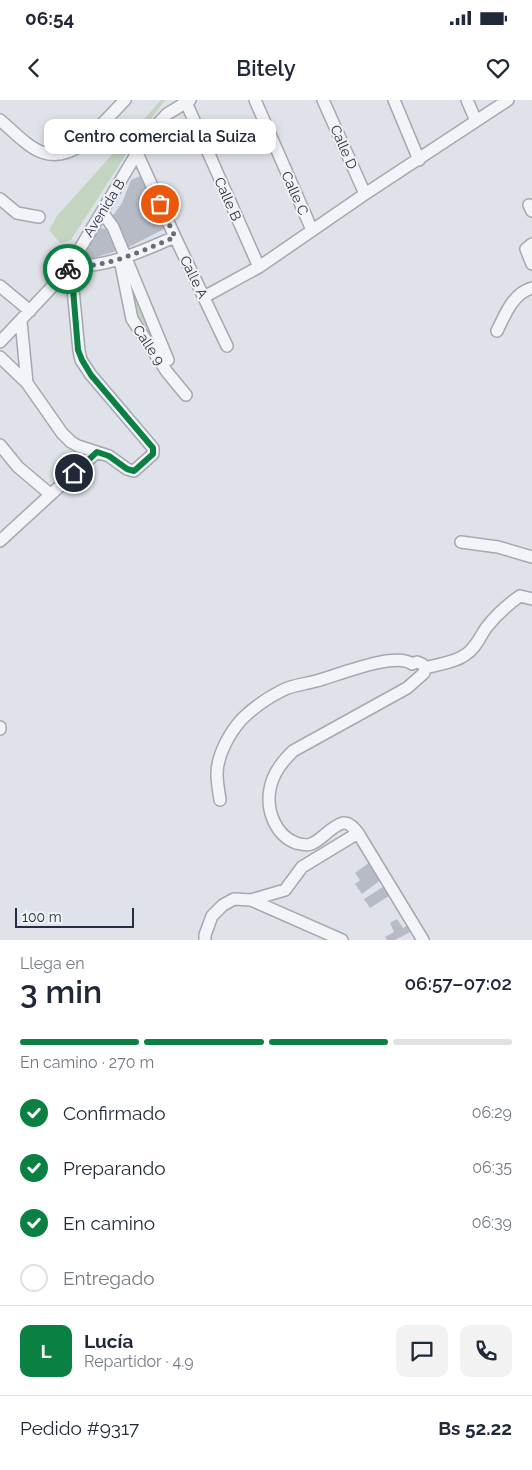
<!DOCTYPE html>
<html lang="es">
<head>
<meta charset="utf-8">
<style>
  body { margin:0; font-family:Raleway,sans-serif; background:#f2f2f3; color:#1f2937; height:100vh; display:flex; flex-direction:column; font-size:19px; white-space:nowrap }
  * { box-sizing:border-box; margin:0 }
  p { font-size:16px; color:#747a83 }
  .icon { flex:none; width:28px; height:28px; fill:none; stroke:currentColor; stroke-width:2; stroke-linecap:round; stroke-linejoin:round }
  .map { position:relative; height:840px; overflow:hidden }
  .panel { display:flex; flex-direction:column; background:#fff; flex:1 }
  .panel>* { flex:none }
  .scale { position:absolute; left:15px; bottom:12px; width:119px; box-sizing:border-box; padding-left:5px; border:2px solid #282e41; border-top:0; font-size:14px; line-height:18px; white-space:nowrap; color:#282e41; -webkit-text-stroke:4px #f0f2f7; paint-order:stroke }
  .pin { position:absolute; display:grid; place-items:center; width:42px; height:42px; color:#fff; margin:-21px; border:2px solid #fff; border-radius:50%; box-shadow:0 1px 5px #0007 }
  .courier { position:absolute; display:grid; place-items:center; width:50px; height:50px; margin:-25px; border:4px solid #0b8043; border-radius:50%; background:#fff; color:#222; box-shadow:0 1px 6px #0007 }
  .bubble { position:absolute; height:35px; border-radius:10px; background:#fff; box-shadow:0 2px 8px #0003; font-size:16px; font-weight:600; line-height:35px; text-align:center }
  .headline em { font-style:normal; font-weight:600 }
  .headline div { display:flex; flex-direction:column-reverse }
  .headline { display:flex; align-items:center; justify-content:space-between; height:85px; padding:0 20px }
  h1 { font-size:32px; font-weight:600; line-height:38px }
  .bar { display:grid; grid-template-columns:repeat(4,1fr); gap:8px 5px; align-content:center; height:60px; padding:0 20px }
  .bar i { height:6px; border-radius:4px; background:#e0e1e3 }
  .bar .on { background:#0b8043 }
  .bar p { grid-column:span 4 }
  .line { display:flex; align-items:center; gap:12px; padding:0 20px; border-top:1px solid #e0e1e3 }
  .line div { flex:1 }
  .round { display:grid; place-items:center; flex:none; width:52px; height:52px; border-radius:10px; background:#f2f2f3 }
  ol { padding:0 20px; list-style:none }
  li { display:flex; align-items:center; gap:15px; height:55px }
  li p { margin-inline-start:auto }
  li .icon { padding:5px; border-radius:50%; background:#0b8043; color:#fff; stroke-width:4 }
  li:last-child { color:#747a83 }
  li i { width:28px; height:28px; border:2px solid #e0e1e3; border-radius:50% }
  .status { display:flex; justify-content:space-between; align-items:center; height:35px; padding:0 25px; background:#fff; direction:ltr }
  .status svg { height:14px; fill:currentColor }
  header { display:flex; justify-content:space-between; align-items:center; height:65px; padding:0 20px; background:#fff; font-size:22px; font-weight:600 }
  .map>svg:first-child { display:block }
  .green { fill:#c3d4c1 }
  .building { fill:#b7bbc6 }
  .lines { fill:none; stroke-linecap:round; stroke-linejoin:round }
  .minor-casing { stroke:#a5a8b3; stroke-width:14 }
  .minor { stroke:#f3f4f8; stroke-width:11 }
  .done { stroke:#686d7c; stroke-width:5; stroke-dasharray:0 9 }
  .route { stroke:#0b8043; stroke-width:6 }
  .labels { text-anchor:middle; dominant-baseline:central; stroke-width:4; stroke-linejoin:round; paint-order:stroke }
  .street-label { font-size:14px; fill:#282e41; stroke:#f0f2f7 }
</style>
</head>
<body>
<div class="status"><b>06:54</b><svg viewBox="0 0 49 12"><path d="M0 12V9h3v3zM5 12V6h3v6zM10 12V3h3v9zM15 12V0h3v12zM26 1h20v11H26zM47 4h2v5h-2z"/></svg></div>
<header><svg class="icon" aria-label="back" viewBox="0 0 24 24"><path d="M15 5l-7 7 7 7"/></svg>Bitely<svg class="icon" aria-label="heart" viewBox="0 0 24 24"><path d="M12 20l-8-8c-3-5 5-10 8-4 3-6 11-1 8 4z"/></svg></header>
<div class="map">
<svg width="532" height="840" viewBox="0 0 532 840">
  <rect width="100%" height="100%" fill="#e0e2e9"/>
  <path class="green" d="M161,0H165L130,48L71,140L60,143L49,130L57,116Z
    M124,164L165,260L135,216Z"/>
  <path class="building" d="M140,76L164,129L127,148L112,117L122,103L131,80Z
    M100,128L106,129L116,151L84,161L82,158L84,154Z
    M370,762L382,779L362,794L355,784L360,780L355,773Z
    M386,785L392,794L370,808L364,799Z
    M397,819L403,828L409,825L412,831L395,840H387L385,837L394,832L390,823Z"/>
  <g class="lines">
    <defs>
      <path id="minor" d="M185,0L259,167
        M255,0L312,130
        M323,0L365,94
        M394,0L419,60
        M467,0L476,21
        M0,20C27,43 45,69 82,45L125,0
        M137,53L175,137L227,246
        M0,99L17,113L39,117
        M529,105L532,111
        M102,112L113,127L168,260
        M532,144L526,149L532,164
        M120,160L132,219L167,272L186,295
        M70,166C108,168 141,151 175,137
        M0,186L30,211
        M204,197L259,167L365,94L508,0
        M21,221L27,283
        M497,231C505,215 513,193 532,188
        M0,242L66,172L137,53L156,26L167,14L190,0
        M0,257L27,283L62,333L71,342L78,346L109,356L127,369L134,371L153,354V348L91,275L81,260L79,251L73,189L66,172
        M0,345L18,367L50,394
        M0,441L97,352
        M461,442L498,447L532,457
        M425,568C438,564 454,563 465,555C475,549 480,537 486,528C496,515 507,505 520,496L532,499
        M0,627V629
        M220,700C219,692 217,683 217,674C217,655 230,632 242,619C253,608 269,597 283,590C293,585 306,584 316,581C336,576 395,551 412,564L417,562L422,564L425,568L424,573L407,588L293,651C282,662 273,673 270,689C266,710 275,735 296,743C300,744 307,746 311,744C322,740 331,726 343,723C349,722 354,728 358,733L423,840
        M251,800L342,840
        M205,840V835L212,816L223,805L234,799L251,800L285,790L302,767L358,733"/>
    </defs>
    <use href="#minor" class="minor-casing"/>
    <use href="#minor" class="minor"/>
  </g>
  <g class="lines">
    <path class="done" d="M68,169L70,166C108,168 141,151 175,137L160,104"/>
    <path class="route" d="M68,169L66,172L73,189L78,250L82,260L91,275L153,348V354L134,371L127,369L109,356L97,352L74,373"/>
  </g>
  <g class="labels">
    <g class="street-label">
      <text transform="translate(344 47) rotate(66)">Calle D</text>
      <text transform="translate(295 93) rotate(66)">Calle C</text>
      <text transform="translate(228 99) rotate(66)">Calle B</text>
      <text transform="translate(104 108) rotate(-58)">Avenida B</text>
      <text transform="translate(194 177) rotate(64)">Calle A</text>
      <text transform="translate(149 245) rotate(56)">Calle 9</text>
    </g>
  </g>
</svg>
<div class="scale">100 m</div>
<div class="pin" style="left:160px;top:104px;background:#ea580c"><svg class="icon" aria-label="bag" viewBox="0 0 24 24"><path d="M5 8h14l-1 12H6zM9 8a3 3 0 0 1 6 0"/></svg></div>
<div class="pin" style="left:74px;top:373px;background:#1f2937"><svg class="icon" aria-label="home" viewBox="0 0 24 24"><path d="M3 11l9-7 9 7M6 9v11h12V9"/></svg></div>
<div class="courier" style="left:68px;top:169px"><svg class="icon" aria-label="bike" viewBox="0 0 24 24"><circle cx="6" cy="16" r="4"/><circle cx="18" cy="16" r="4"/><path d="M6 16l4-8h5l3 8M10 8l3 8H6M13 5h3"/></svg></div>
<div class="bubble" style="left:44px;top:19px;width:232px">Centro comercial la Suiza</div>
</div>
<section class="panel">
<div class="headline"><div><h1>3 min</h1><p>Llega en</p></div><em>06:57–07:02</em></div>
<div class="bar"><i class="on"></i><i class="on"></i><i class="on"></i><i></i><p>En camino · 270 m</p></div>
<ol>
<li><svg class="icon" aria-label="check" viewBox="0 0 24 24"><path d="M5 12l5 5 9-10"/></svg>Confirmado<p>06:29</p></li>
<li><svg class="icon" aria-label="check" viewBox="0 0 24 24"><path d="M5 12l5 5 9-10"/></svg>Preparando<p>06:35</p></li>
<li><svg class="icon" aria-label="check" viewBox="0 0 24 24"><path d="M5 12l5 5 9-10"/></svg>En camino<p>06:39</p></li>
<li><i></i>Entregado</li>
</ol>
<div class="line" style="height:90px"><b class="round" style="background:#0b8043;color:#fff">L</b><div><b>Lucía</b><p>Repartidor · 4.9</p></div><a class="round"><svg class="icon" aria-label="chat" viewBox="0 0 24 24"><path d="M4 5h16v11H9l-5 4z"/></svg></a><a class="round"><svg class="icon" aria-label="phone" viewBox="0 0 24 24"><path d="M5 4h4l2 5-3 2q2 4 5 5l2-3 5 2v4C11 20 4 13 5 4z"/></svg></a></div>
<div class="line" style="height:65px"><div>Pedido #9317</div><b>Bs 52.22</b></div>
</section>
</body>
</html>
